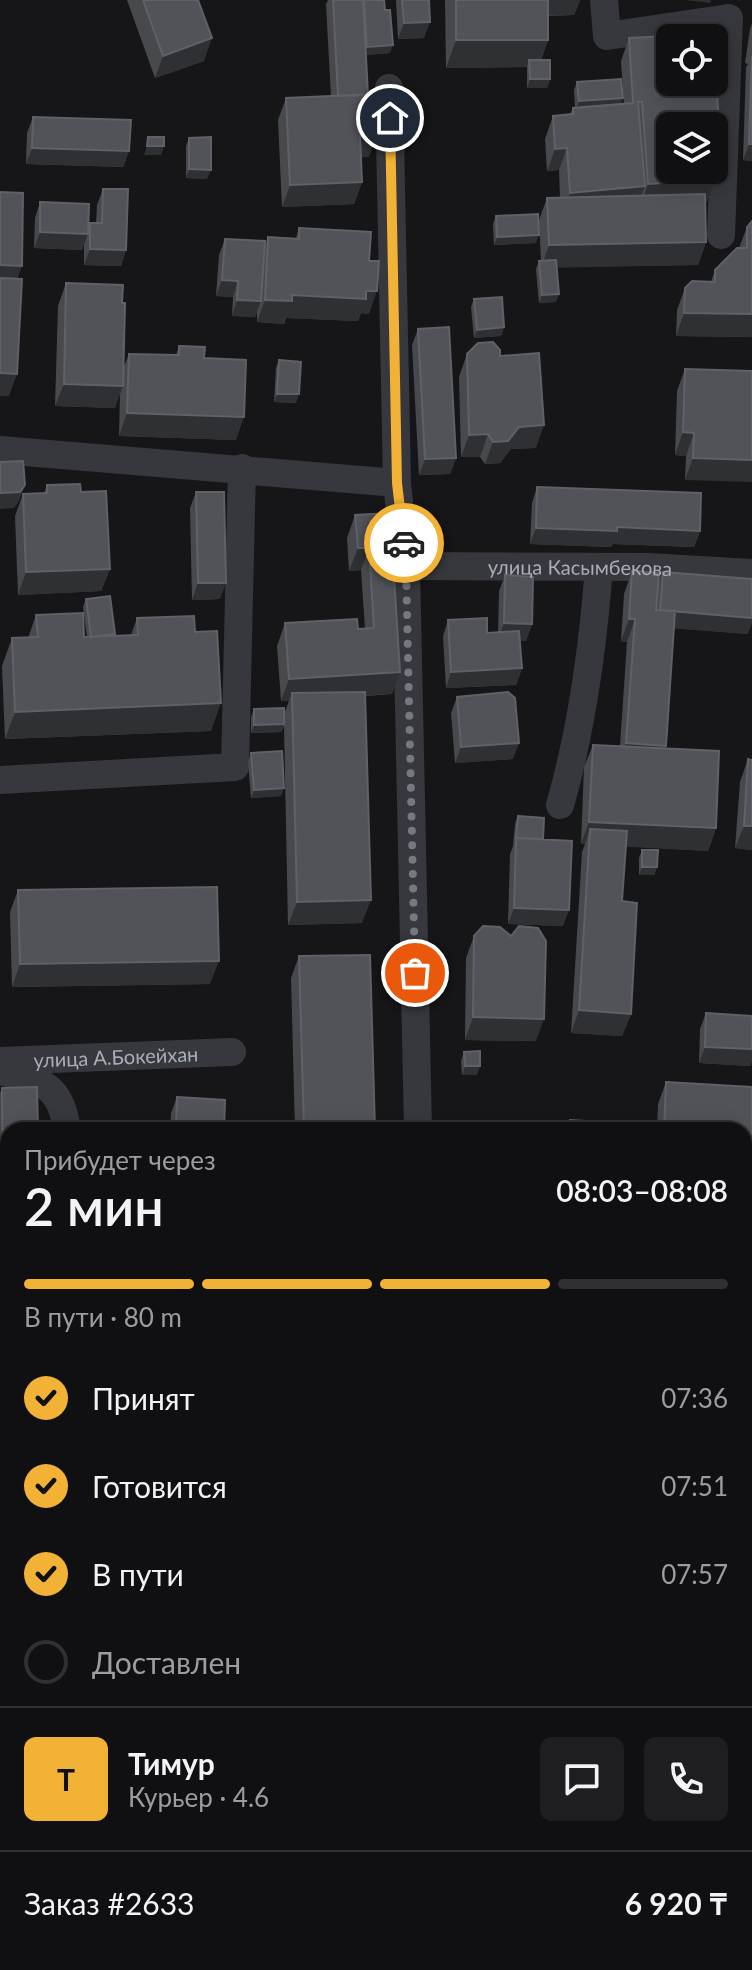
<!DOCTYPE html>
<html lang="ru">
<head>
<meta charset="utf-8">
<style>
  body { margin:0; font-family:Lato,sans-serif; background:#1e1e20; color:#f1f3f6; height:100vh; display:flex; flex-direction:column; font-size:30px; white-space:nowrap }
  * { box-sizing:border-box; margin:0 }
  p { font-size:26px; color:#9c9d9f }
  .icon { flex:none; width:44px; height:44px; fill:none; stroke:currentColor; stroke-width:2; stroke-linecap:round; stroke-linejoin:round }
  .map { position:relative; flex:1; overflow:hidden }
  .side { position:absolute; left:0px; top:1122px; width:752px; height:848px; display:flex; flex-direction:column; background:#101012; border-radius:24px 24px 0 0; box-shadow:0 4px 20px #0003,0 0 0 2px #303032 }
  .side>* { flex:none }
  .buttons { position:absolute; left:656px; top:24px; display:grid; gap:16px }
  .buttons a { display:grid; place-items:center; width:72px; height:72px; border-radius:12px; background:#101012; box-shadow:0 4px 20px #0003,0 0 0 2px #303032; font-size:40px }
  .pin { position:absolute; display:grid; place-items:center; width:68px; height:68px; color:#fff; margin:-34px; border:4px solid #fff; border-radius:50%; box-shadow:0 2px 8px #0007 }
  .courier { position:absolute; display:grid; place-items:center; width:80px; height:80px; margin:-40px; border:6px solid #f2b235; border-radius:50%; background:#fff; color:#222; box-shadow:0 2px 10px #0007 }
  .head em { font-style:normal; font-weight:600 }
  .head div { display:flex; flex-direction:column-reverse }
  .head { display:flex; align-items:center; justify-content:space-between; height:136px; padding:0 24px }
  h1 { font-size:52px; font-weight:600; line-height:60px }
  .bar { display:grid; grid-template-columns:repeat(4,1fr); gap:12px 8px; align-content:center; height:96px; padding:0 24px }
  .bar i { height:10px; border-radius:6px; background:#303032 }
  .bar .active { background:#f2b235 }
  .bar p { grid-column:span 4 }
  .line { display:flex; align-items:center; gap:20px; padding:0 24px; border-top:2px solid #303032 }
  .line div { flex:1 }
  .round { display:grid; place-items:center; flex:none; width:84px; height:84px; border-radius:12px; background:#1e1e20 }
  ol { padding:0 24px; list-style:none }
  li { display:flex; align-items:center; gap:24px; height:88px }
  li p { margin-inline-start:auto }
  li .icon { padding:8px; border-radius:50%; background:#f2b235; color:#111; stroke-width:4 }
  li:last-child { color:#9c9d9f }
  li i { width:44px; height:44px; border:4px solid #303032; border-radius:50% }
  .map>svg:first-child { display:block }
  .built { fill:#222225 }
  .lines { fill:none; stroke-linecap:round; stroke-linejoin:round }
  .service { stroke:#37383d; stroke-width:14 }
  .minor { stroke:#37383d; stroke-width:28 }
  .trunk { stroke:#5b5e65; stroke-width:44 }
  .wall { fill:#47494d }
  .shaded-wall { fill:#2f3033 }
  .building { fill:#525359; stroke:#5f6168; stroke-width:2 }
  .done { stroke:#757880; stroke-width:8; stroke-dasharray:0 14.4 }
  .route { stroke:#f2b235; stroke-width:10 }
  .labels { text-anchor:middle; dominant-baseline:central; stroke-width:8; stroke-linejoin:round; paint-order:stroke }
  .street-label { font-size:20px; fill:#a8adb8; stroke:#111113 }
</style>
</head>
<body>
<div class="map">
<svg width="752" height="1970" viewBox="0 0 752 1970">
  <rect width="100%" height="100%" fill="#161618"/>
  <path class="built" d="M744,1945H752V1970H354V1962H744Z"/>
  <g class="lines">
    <path class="service" d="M744,1684L752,1752
      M335,1970L337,1962"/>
    <g class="minor">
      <path d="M604,0L607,36L729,18L721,235"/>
      <path d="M389,88L397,483L406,566L418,1130"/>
      <path d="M0,450L397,483"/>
      <path id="s1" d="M406,566L648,567L752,573"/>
      <path d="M0,780L235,767L242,468"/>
      <path d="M560,805C582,729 593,646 599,567"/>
      <path id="s2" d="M0,1061L232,1052"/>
      <path d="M0,1071C41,1081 61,1084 67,1130"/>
      <path d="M0,1449L8,1448"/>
      <path d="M0,1926H8"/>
      <path d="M744,1928L752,1929"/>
    </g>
    <path class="trunk" d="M744,1819H752
      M0,1836L8,1835"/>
  </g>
  <path class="wall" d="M127,0H198L204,61L155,78Z
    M328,0H384L390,53L366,55L369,157H361L362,182L354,204L282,207L278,120L286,98L331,96L326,4Z
    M396,0H429L424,38L398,39Z
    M445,0H580L574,15L548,16V40L541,60L550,79L547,88H527V67L446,68Z
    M752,23V161L743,160L746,67L748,64L745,63L750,29Z
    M629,38L669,77L678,97H684L683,82H714L719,121L670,126L715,180L706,202V242L698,265L557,267L556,302L539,303L536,269L539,261H541L539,220L547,198L560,197L559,170L547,171L545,139L553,116L570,114L573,108H575L574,90L577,82L623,98L620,104H624L621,61Z
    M33,117L129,151L123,167L26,164L27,133Z
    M189,138L207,179L186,178V146Z
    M103,189L126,250L121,266L84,265V244L82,250L34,248L35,218L40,202L88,229L90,223H96L97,205Z
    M496,216L536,243L494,245L493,224Z
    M752,221V337L676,336L677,310L685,288L711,282L715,270L739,248L747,227Z
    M299,228L369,261V314L361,313L358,321L286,318L284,324L257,322V311L255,317L232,316L233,297L216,296L219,255L225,239L264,249L268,237L296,238Z
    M66,283L123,369L129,354L176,355L179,346L204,358L236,440L119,436L120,392L115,408L55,406L58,306Z
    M474,299L504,327L501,336L474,338L471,307Z
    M418,329L456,458L450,474L419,475L412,345Z
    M467,354L500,356L536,448L511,449L500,463L485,464L480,457H461L459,377Z
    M279,360L296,403L274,402L276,368Z
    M685,369L752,371L685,480L686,456L675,455L677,391Z
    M47,485L81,492L110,569L101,591L18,595L15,516L23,494L44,493Z
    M537,487L700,531L694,547L613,544L611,547L530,544L532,503Z
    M196,492L220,599L192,600L190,508Z
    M390,513L400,672L392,694L366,696L362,923L288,925L284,726L281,732L251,733V717L254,709L284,714L289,701H281L277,646L285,623L358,629H365L361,570L349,571L347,538L355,515Z
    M632,571L658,585L663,572L748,634L674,628L665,748L716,828L708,851L626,846L622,901L631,1014L622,1036L571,1033L582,852L585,844H581L584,767L593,745L620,746L627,642L621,641L624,594Z
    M505,575L532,624L526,641L520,640L522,668L516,685L446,688L443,636L448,620L487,633L498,632L499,591Z
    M86,599L115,634L114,636L131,635L137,618L195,632L211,731L5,739L2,666L12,638H28L36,615L84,637H87L83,607Z
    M457,697L513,759L455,763L451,713Z
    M251,753L281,796L251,798L248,762Z
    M748,759L752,760V850L735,848L740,782Z
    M518,816L563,926L508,924L510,854L513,846L515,824Z
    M642,850L657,867L654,875H639V858Z
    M18,890L210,984L12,987L10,912Z
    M474,936L536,1041L465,1040L466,958Z
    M299,956L375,1130H295L291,978Z
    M706,1013L752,1016V1061L750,1066L699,1063L700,1029Z
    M464,1052L477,1075H462L461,1061Z
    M666,1082L752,1087L744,1130H657L658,1104Z
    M2,1088L8,1203H0V1093Z
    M177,1097L224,1130H170L171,1113Z
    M65,1962H177V1970H64Z
    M197,1962H250L251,1968L253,1962H303V1970H194Z
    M376,1962H511V1970H373Z"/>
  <path class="shaded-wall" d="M526,0H580L574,15L520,16Z
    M685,0H711L710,3Z
    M430,22L424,38L398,39L404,23Z
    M212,38L204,61L155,78L163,56Z
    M456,40H548L538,67L529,60L527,67L446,68Z
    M393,45L390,53L364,55L367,47Z
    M530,79H550L547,88H527Z
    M623,98L619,107L576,110L579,101Z
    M711,121H719L714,133V126H709Z
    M377,134L369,157H352L360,135Z
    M749,144H752V161L743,160Z
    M147,146H164L161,155H144Z
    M32,148L129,151L123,167L26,164Z
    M567,148L559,170L547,171L555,149Z
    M189,169L211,170L207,179L186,178Z
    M715,180L707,202L640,206L648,184Z
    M362,182L354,204L282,207L290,185Z
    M645,186L636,209L562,215L570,193Z
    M40,232L88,234L82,250L34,248Z
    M539,235L536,243L494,245L497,237Z
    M706,242L698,265L541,268L549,245Z
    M90,249L126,250L121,266L84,265Z
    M0,265L22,266L16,282H0Z
    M222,280L238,281L233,297L216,296Z
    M366,291H377L369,314L361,313L358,321L286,318L284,324L257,322L265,300L292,295Z
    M559,294L556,302L539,303L542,295Z
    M237,300L261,301L255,317L232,316Z
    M684,313L752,314V337L676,336Z
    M504,327L501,336L474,338L477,330Z
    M0,373L17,374L9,396H0Z
    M64,384L123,386L115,408L55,406Z
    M277,394H299L296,403L274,402Z
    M127,413L244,417L236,440L119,436Z
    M544,425L536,448L511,449L500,463L485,464L493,442L519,427Z
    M683,432L694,433L686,456L675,455Z
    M488,434L480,457H461L469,435Z
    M456,458L450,474L419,475L425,459Z
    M693,458L752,460V482L685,480Z
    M25,485L19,501L14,508L0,509V493Z
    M617,527L700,531L694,547L613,544L611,547L530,544L536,528Z
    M358,548H369L361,570L349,571Z
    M110,569L101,591L18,595L26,572Z
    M198,583H226L220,599L192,600Z
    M660,611L752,618V623L748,634L654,627Z
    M629,619H635L627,642L621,641Z
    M504,623L532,624L526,641L498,639Z
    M522,668L516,685L446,688L451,672Z
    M400,672L392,694L292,700V693L289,701H281L289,679Z
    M221,703L211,731L5,739L15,712Z
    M284,724L281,732L251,733L254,725Z
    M519,743L513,759L455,763L461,747Z
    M626,743L666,746L657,768L618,765Z
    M284,788L281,796L251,798L254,790Z
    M589,822L716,828L708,851L590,845V829L585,844H581Z
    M744,826H752V850L735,848Z
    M642,867H657L654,875H639Z
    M371,900L362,923L288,925L297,902Z
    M514,908L569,910L563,926L508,924Z
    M219,961L210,984L12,987L20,964Z
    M579,1010L631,1014L622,1036L571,1033Z
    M473,1017L544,1019L536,1041L465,1040Z
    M705,1047L752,1049V1061L750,1066L699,1063Z
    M465,1066H480L477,1075H462Z
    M176,1124L210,1126L208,1130H173Z
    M3,1187H8V1203H0V1194Z
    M744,1190H752V1213H744Z
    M744,1233L752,1234V1257L744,1256Z
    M0,1333H8V1355H0Z
    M1,1420L8,1421V1430L0,1429Z
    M0,1556H8V1578H0Z
    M0,1689H8V1711L0,1712Z"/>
  <path class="building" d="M143,0H198L212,38L163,56Z
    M333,0H363L368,95L338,96Z
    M364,0H384L385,10H390L393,45L367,47Z
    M402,0H429L430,22L404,23Z
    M456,0H548V40H456Z
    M666,36L670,82H677L678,97L694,96L693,82H714V53L719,121H711V126H670V170H714V168L715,180L648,184L642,102H638L645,186L570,193L567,148L555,149L553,116L573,114V108L633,103L629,38Z
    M752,56V144H749Z
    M529,60H550V79H530Z
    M621,79L623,98L579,101L577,82Z
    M376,94L377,134L360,135L362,182L290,185L286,98Z
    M33,117L131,120L129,151L32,148Z
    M148,137H164V146H147Z
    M211,137V170L189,169V138Z
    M103,189H128L126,250L90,249V223H102Z
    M0,192L23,193L22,266L0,265Z
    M705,194L706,242L549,245L547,198Z
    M40,202L89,204L88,234L40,232Z
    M538,214L539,235L497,237L496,216Z
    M752,221V314L684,313L685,288L692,281L715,282V270L737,248H747V227Z
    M299,228L371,232L369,261H379L377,291H366V299L292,295V301L265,300L268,237L299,239Z
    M225,239L265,241L261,301L237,300L238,281L222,280Z
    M556,260L559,294L542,295L539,261Z
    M0,278L22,279L17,374L0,373Z
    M66,283L123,285L122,303H125L123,386L64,384Z
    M502,297L504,327L477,330L474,299Z
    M449,327L456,458L425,459L418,329Z
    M493,342L500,350V356L539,353L544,425L519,427L508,441L493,442L488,434L469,435L467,354L478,343Z
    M179,346L205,347L204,358L246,360L244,417L127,413L129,354L179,355Z
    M279,360L301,362L299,394H277Z
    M685,369L752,371V460L693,458L694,433L683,432Z
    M23,461L25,485L20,492L0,493V462Z
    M80,484L81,492L106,491L110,569L26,572L23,494L47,493V485Z
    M537,487L701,493L700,531L617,527V531L536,528Z
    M196,492H224L226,583H198Z
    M390,513L400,672L289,679L285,623L357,619L358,629L374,628L369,548H358L355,515Z
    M632,571L659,573L656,610L675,611L666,746L626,743L635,619H629Z
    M663,572L752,579V618L660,610Z
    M505,575L533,577L532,624L504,623Z
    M110,596L115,634L91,637L86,599Z
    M83,613L84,637L138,635L137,618L194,616L195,632L217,631L221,703L15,712L12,638L38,637L36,615Z
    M487,618V633L519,631L522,668L451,672L448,620Z
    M365,692L371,900L297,902L292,693Z
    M508,692L515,698L519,743L461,747L457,697Z
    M284,708V724L254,725V709Z
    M593,745L719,751L716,828L589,822Z
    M282,751L284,788L254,790L251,753Z
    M748,759L752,760V826H744Z
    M518,816L544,818L543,839L516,838Z
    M590,829L627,831L622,901L637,903L631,1014L579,1010Z
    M516,838L572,841L569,910L514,908Z
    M642,850H658L657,867H642Z
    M217,887L219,961L20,964L18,890Z
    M483,926L500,927L511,936L519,926L538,928L546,941L544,1019L473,1017L474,936Z
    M370,955L375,1130H304L299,956Z
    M706,1013L752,1016V1049L705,1047Z
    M480,1051V1066H465L464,1052Z
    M666,1082L752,1087V1190H744V1130H664Z
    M37,1087L38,1130H8V1187H3L2,1088Z
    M177,1097L225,1100L224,1130H209L210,1126L176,1124Z
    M570,1120L632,1124V1130H569Z
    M467,1125L551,1127V1130H467Z
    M744,1203H752V1234L744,1233Z
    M0,1264H8V1333H0Z
    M2,1402H8V1421L1,1420Z
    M8,1485V1556H0V1486Z
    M0,1592H3L5,1645H0Z
    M0,1645H8V1689H0Z
    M0,1949H8V1962H61L60,1970H0Z
    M70,1962H118V1970H70Z
    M121,1962H177V1970H121Z
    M198,1962H250L251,1970H198Z
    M254,1962H303V1970H254Z
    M378,1962H511V1970H378Z
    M636,1962H701V1970H636Z"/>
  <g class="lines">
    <path class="done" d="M404,543L406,566L415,973"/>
    <path class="route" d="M390,118L397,483L404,543"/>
  </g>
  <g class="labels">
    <g class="street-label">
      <text stroke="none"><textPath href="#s1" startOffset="174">улица Касымбекова</textPath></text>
      <text stroke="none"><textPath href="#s2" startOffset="116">улица А.Бокейхан</textPath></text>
    </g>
  </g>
</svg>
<div class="buttons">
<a><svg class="icon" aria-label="locate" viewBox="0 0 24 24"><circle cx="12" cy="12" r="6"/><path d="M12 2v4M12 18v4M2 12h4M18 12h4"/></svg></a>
<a><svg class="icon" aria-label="layers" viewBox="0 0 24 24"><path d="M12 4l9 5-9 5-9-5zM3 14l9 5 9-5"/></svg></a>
</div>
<div class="pin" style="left:415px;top:973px;background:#ea580c"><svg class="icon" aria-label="bag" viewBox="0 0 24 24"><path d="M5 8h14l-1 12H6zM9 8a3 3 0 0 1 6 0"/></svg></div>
<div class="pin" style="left:390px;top:118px;background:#1f2937"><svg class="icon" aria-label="home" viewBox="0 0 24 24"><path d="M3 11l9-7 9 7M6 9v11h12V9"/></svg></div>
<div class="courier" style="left:404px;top:543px"><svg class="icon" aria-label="car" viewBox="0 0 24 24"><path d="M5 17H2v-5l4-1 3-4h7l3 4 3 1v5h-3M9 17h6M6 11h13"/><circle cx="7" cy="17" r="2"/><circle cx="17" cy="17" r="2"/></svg></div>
<section class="side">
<div class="head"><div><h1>2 мин</h1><p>Прибудет через</p></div><em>08:03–08:08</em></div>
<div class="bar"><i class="active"></i><i class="active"></i><i class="active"></i><i></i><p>В пути · 80 m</p></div>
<ol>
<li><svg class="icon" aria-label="check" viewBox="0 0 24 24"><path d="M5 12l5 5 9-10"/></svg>Принят<p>07:36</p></li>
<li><svg class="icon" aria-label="check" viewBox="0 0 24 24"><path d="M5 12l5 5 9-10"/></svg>Готовится<p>07:51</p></li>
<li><svg class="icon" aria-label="check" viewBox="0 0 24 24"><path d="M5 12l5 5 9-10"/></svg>В пути<p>07:57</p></li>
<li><i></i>Доставлен</li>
</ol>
<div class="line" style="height:144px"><b class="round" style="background:#f2b235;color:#111">Т</b><div><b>Тимур</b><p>Курьер · 4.6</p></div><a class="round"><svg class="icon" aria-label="chat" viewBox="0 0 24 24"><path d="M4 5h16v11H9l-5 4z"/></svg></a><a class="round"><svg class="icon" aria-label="phone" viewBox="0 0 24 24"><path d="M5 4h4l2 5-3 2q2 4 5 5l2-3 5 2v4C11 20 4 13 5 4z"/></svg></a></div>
<div class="line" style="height:104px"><div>Заказ #2633</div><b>6 920 ₸</b></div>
</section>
</div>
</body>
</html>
